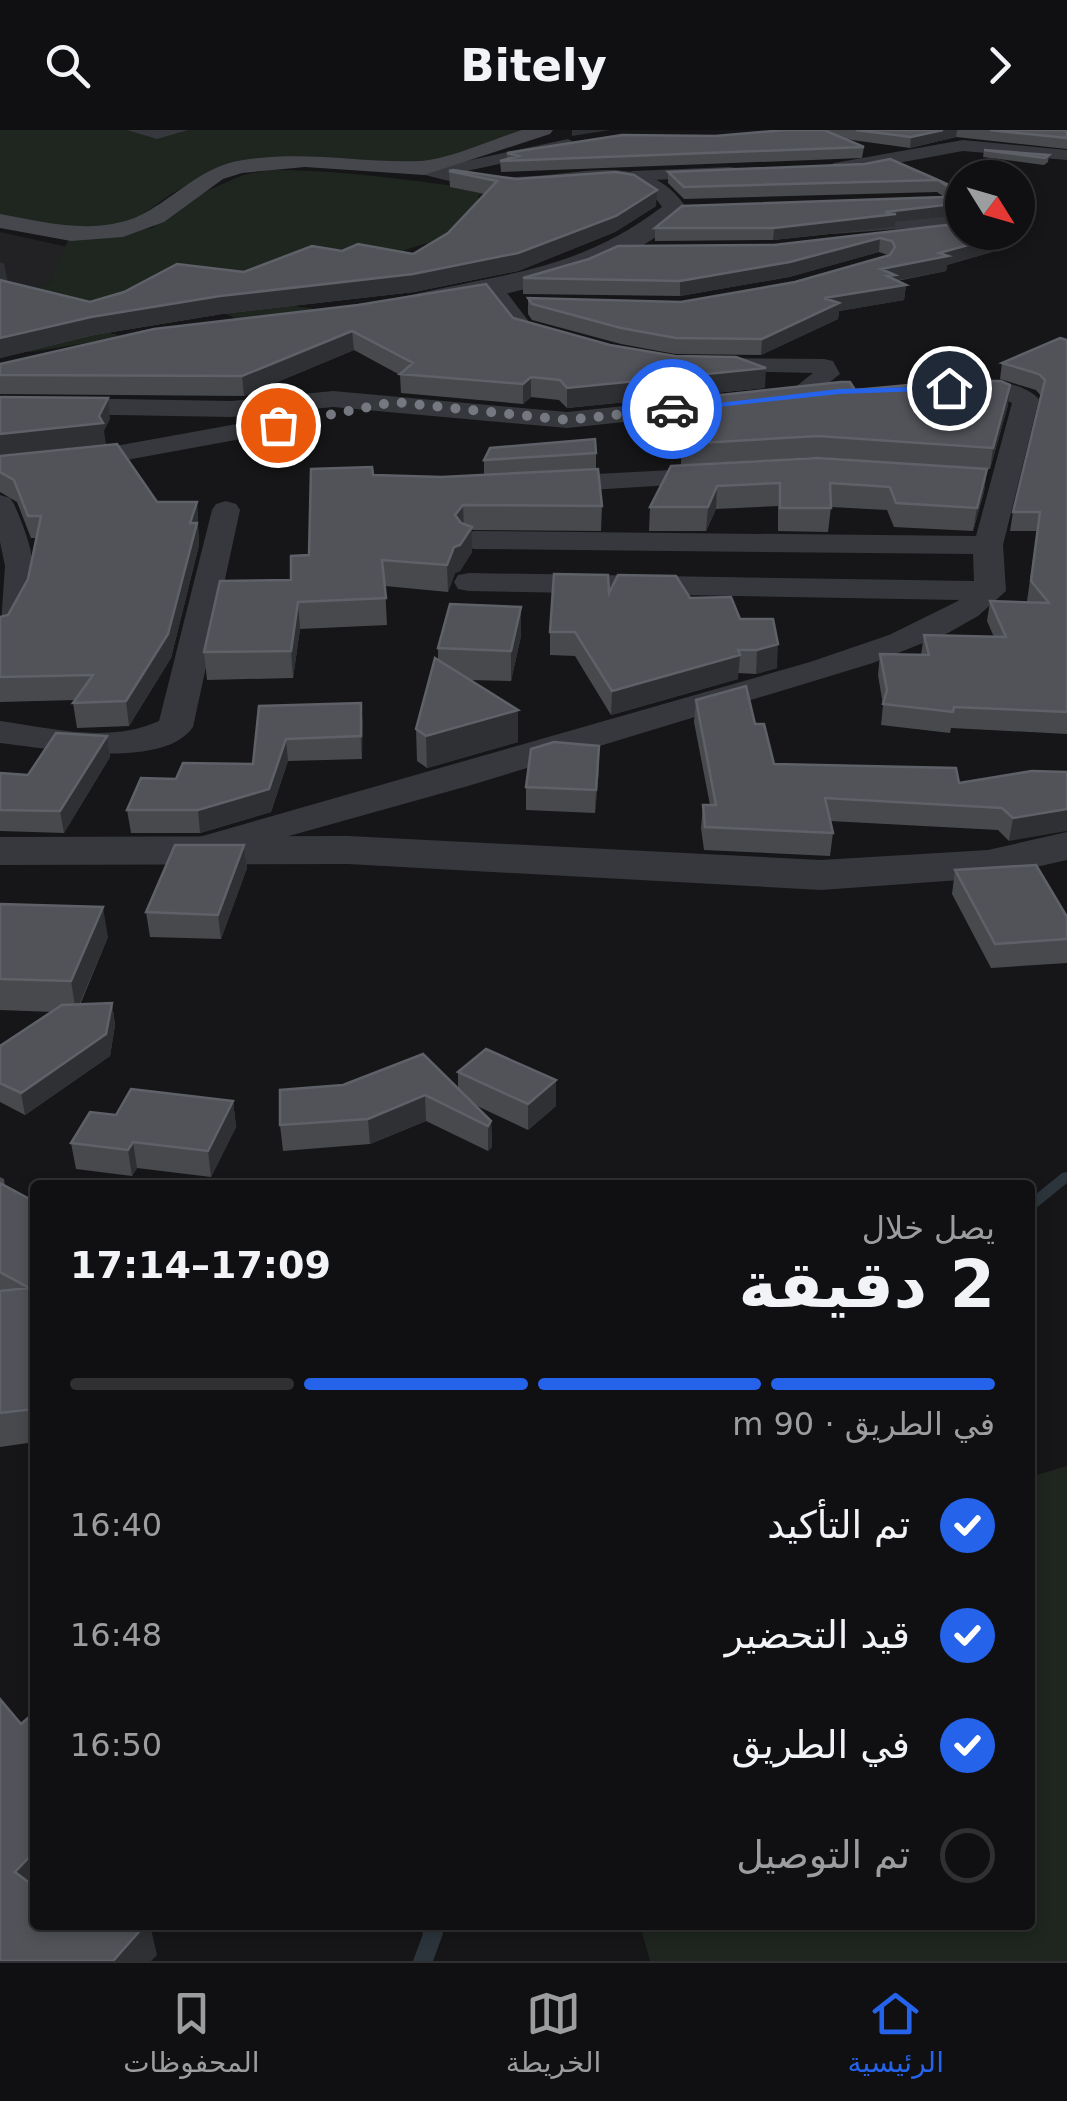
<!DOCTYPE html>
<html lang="ar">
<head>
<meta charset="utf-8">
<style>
  body { margin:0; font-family:"DejaVu Sans",Cairo,sans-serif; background:#1e1e20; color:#f1f3f6; direction:rtl; height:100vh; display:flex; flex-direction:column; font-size:38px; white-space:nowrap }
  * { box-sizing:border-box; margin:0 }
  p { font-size:32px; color:#9c9d9f }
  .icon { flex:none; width:55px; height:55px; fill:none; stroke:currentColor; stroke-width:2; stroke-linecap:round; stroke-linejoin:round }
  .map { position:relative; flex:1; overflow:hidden; direction:ltr }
  .sheet { position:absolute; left:30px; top:1050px; width:1005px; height:750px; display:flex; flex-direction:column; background:#101012; border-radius:10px; box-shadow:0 5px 15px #0003,0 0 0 2px #303032; direction:rtl }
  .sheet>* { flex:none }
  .needle { width:65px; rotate:127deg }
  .tools { position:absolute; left:945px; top:30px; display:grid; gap:20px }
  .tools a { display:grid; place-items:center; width:90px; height:90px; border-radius:50%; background:#101012; box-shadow:0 5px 15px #0003,0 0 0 2px #303032; font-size:50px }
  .pin { position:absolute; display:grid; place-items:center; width:85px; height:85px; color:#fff; margin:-42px; border:5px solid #fff; border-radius:50%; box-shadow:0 2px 10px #0007 }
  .courier { position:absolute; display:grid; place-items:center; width:100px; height:100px; margin:-50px; border:8px solid #2563eb; border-radius:50%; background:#fff; color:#222; box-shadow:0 2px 12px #0007 }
  .overview em { font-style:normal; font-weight:600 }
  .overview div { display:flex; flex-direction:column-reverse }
  .overview { display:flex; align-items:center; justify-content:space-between; height:170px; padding:0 40px }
  h1 { font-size:65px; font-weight:600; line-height:75px }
  .bar { display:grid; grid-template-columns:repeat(4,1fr); gap:15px 10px; align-content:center; height:120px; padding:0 40px }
  .bar i { height:12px; border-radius:8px; background:#303032 }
  .bar .on { background:#2563eb }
  .bar p { grid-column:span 4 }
  ol { padding:0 40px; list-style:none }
  li { display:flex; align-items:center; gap:30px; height:110px }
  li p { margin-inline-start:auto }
  li .icon { padding:10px; border-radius:50%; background:#2563eb; color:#fff; stroke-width:4 }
  li:last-child { color:#9c9d9f }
  li i { width:55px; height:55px; border:5px solid #303032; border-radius:50% }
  header { display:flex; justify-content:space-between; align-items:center; height:130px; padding:0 40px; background:#101012; font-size:45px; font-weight:600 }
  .tab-bar { display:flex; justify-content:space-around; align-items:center; height:140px; border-top:2px solid #303032; background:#101012; font-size:28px; color:#9c9d9f }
  .tab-bar a { display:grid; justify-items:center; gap:5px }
  .tab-bar .on { color:#2563eb }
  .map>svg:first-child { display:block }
  .built { fill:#222225 }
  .green { fill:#1e261f }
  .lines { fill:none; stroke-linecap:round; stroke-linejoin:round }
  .stream { fill:#2c353c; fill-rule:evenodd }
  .minor { fill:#37383d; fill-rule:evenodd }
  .tertiary { fill:#37383d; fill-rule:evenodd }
  .secondary { fill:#45474d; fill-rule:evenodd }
  .wall { fill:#47494d }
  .shaded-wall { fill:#2f3033 }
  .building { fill:#525359; stroke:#5f6168; stroke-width:2.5 }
  .route { fill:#2563eb }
  .done { stroke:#757880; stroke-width:10; stroke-dasharray:0 18 }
</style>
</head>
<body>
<header><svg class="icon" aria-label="forward" viewBox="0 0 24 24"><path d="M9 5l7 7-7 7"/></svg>Bitely<svg class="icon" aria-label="search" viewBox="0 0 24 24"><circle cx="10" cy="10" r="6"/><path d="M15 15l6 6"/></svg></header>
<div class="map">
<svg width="1067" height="1831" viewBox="0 0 1067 1831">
  <rect width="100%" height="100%" fill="#161618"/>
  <path class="built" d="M0,102L68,117L50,153L0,173Z"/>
  <path class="green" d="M0,0H526L432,33L284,31L201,48L171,64L132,92L110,100L0,91Z
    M270,40C352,39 431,55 513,62L479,65L478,69L508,80L460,111L424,114L249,169L321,180L241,191L212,177L85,194L123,207L31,222L0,220V173L50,153L68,110L152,98L202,63L243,45Z
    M1067,1336V1831H650L640,1795H1030V1347Z"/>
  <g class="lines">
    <path class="stream" d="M1067,1042V1053L1035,1079L1030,1081V1069L1062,1043Z
      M421,1795H441L443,1804L433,1831H413L423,1804Z"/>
    <path class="minor" d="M127,0H188L157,9Z
      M568,9L577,14L574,18L443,46L434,41L443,36Z
      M963,10L1067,20V30L963,21L849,42L834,43L825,38L834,33Z
      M730,37L736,38V46L632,51L623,46L632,41Z
      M962,82V94L833,104L823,98L833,92Z
      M493,153L501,155L530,193L575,207L579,212L575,217L567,219L514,203L482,160Z
      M694,228L824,229L833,231L840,244L806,271L797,274L784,266L813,243L685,240L682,235Z
      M949,252C977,252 1018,247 1039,269L1003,415L1006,461L978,486L948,503L873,533L468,656L192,733L178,729L172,721L178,713L810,532L889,505L956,472L959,470L469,461L458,459L454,452L458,445L469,443L974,451L973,424L474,419L464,416L459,410L464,404L474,401L976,406L1012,273L999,267L940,264L937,259L940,254Z
      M333,261L567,282L691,269L704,277L691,285L567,298L333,277L232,287L0,283V267L232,271Z
      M259,290L268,292L272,298L268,304L110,333L0,345V329L110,317Z
      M727,337L741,345L737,351L541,363L527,355L541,347Z
      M0,365L10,368L14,374C36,424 44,457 11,505L0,508L5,436L0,412Z
      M226,371L236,374L240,380L193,597C163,641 45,618 0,613V591C52,598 109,614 159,591L212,380L216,374Z"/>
    <path class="tertiary" d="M424,31C453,37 486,47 516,47C576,47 649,18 687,79C636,143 494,168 417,180L407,178L403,172L407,166C507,142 575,142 662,77C639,37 556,60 516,61C484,61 447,50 416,43L413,38Z
      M1067,702V730L988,748L821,760L348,734L0,735V707L348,706L821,730L988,720Z"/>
    <path class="secondary" d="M522,0H553L550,4L424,45L305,37L242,43L223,49L164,92L123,107L71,111L0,98V84C49,93 104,108 150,80C182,61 204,36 243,30C308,20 357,33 419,31C448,30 493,9 522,0Z"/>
  </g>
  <path class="wall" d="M785,0H1067V19L956,7L910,18L845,9L864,17L862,28L501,42L500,31L507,30V23Z
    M984,20L1049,25L1048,32L1044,35L983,27Z
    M449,41L656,76L615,102L518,141L414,162L222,184L94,205L0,228V132L7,150L4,151L90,172L244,142L342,121L413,124L448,103L485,64L450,57Z
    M668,42L938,50L937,62L684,69L668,53Z
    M938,50L962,61L895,92V97L773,110L655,111V98L944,67L937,62Z
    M946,95L994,108L992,122L947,135L946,141L897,151L906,155L904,170L839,181L838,189L761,225L675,224L621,214L532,190L528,184V168L681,172L795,152L888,125L879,122L789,147L680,166L523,164V148L774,115Z
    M513,188L765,258L567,278L559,270L531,267L523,274L401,263L400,245L354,220L244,266L0,264V234L154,199Z
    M1067,210V604L951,598L950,603L881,595L883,575L878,545L880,524L921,525L924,505L994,507L987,491L990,471L1029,472L1027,471L1037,401H1010L1013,382L1041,266L1036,260L1000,249L1002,233Z
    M855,260L1008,275L990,339L816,327L681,335L682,301L628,295L629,275Z
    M596,323V339L602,376L601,401L472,400V422L460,441L455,443L448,462L385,456L387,495L300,499L293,548L207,550L204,522L291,450L373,345L442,347L484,345V330Z
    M671,336L987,339L984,362L973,401L894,397L887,380L831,377L828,402L778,401V376L716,379L706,401H649L650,377Z
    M0,342L157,372H197L199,415L171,528L129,596L77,598L73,573L75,570L0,572V487L8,485L28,449L36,408H31L17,372L0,362Z
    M609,463L690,468L740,489L777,538L756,544L738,543V549L611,585L575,526L550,525V502Z
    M521,477V506L511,551L470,550L518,580V612L427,638L417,631L416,599L438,530V518Z
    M696,570L755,594L774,634L959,653L1032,641L1009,711L998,700L830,691L833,703L830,726L704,720L701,698L703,675H710L694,592Z
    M361,573L362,629L288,631L271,682L200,703H131L127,680L176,649L253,634L259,576Z
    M107,606L110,627L64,703L0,701V643L28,645Z
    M599,639L595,683L526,680V657Z
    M244,715L247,738L221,809L150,807L146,782Z
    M955,740L1067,787V833L991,838L952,764Z
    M0,774L108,807L80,875L112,873L115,895L110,926L25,985L0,972V916L53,882L0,880Z
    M458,942L556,950V976L528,1000L475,975L491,991L492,1017L488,1021L426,991L370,1014L283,1021L280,995L458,959Z
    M233,971L236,997L211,1047L137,1038L132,1046L76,1039L71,1013L116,985Z
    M0,1047L4,1049L5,1056L35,1072V1312L0,1317Z"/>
  <path class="shaded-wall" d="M572,0H610L572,6Z
    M943,0H957L956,7L910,18L911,7Z
    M657,60L656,76L615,102L518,141L414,162L222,184L94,205L0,228V208L91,187L220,166L413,144Z
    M962,73V85L895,92V97L773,110L774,98L885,82Z
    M880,108L879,122L789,147L680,166V151Z
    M994,108L992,122L947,135L946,141L894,151L906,155L904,170L839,181L838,189L761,225L762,209L824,168L881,139Z
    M4,133L7,150L0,153V134Z
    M352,201L354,220L244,266L242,246Z
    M766,238L765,258L567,278V258Z
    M531,247V267L523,274V254Z
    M1010,255L1008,275L990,339L993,318Z
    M108,268L110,289L104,301L106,314L0,325V304L99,286Z
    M987,339L984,362L973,401L977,378Z
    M717,356L716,379L706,401L708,377Z
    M197,372L199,415L171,528L129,596L126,571Z
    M463,375L464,400L455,385Z
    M472,397V422L460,441L455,443L448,462L447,435L454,417Z
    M298,472L300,499L293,548L291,521Z
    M521,477V506L511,551V521Z
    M778,514L777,538L756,544L757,520Z
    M740,525L738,549L611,585L612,561Z
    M361,573L363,595L362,629L361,606Z
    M518,580V612L427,638L426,606Z
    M107,606L110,627L64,703L60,681Z
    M286,609L288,631L271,682L200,703L198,680Z
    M599,616V639L595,683L596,660Z
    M1067,679V701L1009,711L1013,688Z
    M244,715L247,738L221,809L218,785Z
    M103,777L108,807L76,882L71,851Z
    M112,873L115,895L110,926L25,985L21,963Z
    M556,950V976L528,1000V974Z
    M425,965L426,991L370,1014L368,989Z
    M233,971L236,997L211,1047L208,1021Z
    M491,991L492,1017L488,1021V996Z
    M133,1012L137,1038L132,1046L128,1020Z
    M35,1721V1767L15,1742Z
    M145,1795H150L157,1825L151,1831H113Z"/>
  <path class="building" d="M785,0H824L864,17L500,31L518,26L507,23L513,22L622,5L715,6Z
    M856,0H943L911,7Z
    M990,0H1067V8Z
    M984,20L1049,25L1045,28Z
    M890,29L938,50L684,57L668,42L865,34Z
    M453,40L516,49L616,42L634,45L657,60L616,86L518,123L413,144L220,166L91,187L0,208V150L90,172L124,162L177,134L244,142L312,116L342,121L358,114L413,124L448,103L497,51L449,41Z
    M938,50L962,61V73L885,82L896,84L774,98H655L682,76L944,67L950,58Z
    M946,95L962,100V102H974L994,108L939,123L948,126L881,139L895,145L887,146L906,155L824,168L839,173L762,209L676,208L621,198L532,174L528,168L681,172L795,152L890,125L895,117L892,111L880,108L790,132L680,151L523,148L589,129L618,116L774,115Z
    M486,154L513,188L610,215L675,226L736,227L766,238L567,258L560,250L531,247L523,254L400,244L413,233L352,201L242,246L0,245V234L154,199L358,175Z
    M1060,208L1067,210V582L954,577L953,582L883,574L887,560L880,524L929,525L924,505L1006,507L990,471L1049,473L1031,451L1040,382H1013L1045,250L1039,244L1002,233Z
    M952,251H1001L1010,255L993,318L818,306L682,314L683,281L629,275L841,252H850L855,260Z
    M0,267L108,268L99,286L103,293L0,304Z
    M595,309L596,323L484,330L490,318Z
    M117,314L157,372H197L190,393H197L168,504L126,571L73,573L93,545L0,547V487L8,485L28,449L41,386H28L14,350L0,342V326Z
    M818,328L987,339L977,378L896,373L890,357L830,353L831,378H780V353L717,356L708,377H650L671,336Z
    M372,337L373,345L442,347L598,339L602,376L463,375L455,385L461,393L472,397L460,415L454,417L447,435L382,430L386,468L298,472L291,521L204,522L220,451L291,450V426L309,425L311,339Z
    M554,444L608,445L609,463L618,445L676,446L690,468L731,467L740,489H773L778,514L757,520H738L740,525L612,561L575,502H550Z
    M450,474L521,477L511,521L438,518Z
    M435,528L518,580L426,606L416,599Z
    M746,556L755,594H764L774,634L956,638L959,653L1032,641L1067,642V679L1013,688L1002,678L825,668L833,703L705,697L703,675H716L696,570Z
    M361,573V606L286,609L269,659L198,680H127L141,648L176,649L183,633L253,634L259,576Z
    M56,603L107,606L60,681L0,680V643L28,645Z
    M554,612L599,616L596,660L526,657L531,619Z
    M175,715H244L218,785L146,782Z
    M1036,735L1067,787V809L995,814L955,740Z
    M0,774L103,777L71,851L0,849Z
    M112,873L106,904L21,963L0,953V916L62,875Z
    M486,919L556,950L528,974L458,942Z
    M423,924L491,991L488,996L425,965L368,989L280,995V960L343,955Z
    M131,959L233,971L208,1021L133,1012L128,1020L71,1013L90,982L116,985Z
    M0,1053L35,1072L34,1279L0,1283V1161L29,1158L0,1142Z
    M0,1569L21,1594L35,1582V1721L15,1742L35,1757V1795H145L113,1831H0Z"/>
  <path class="route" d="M949,256L952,260L839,264L672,282L667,279L839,259Z"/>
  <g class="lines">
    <path class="done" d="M278,295L394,272L567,290L672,279"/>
  </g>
</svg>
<div class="tools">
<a><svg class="needle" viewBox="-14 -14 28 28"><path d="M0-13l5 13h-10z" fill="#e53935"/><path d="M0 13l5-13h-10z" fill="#9c9d9f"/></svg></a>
</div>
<div class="pin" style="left:278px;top:295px;background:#ea580c"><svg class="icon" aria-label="bag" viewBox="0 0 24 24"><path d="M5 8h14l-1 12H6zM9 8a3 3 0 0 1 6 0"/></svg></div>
<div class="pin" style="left:949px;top:258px;background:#1f2937"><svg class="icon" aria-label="home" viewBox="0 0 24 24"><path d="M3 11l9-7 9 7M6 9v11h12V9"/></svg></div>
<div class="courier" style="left:672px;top:279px"><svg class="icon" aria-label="car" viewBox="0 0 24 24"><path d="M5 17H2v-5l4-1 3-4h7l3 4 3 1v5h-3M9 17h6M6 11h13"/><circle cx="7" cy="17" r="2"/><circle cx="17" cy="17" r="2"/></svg></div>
<section class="sheet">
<div class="overview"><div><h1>2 دقيقة</h1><p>يصل خلال</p></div><em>17:09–17:14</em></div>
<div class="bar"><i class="on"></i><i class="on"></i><i class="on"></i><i></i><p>في الطريق · 90 m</p></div>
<ol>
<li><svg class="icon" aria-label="check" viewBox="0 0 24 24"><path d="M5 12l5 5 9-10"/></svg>تم التأكيد<p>16:40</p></li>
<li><svg class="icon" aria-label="check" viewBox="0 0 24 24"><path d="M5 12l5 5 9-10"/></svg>قيد التحضير<p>16:48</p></li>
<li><svg class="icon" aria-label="check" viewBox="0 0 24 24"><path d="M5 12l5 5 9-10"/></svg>في الطريق<p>16:50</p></li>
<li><i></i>تم التوصيل</li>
</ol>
</section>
</div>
<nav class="tab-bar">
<a class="on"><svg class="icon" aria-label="home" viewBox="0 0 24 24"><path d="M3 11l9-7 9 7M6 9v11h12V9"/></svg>الرئيسية</a>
<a><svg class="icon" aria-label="map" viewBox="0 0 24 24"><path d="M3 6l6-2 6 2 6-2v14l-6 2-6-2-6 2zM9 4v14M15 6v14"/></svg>الخريطة</a>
<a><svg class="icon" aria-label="saved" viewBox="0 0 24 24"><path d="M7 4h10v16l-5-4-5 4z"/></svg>المحفوظات</a>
</nav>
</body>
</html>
